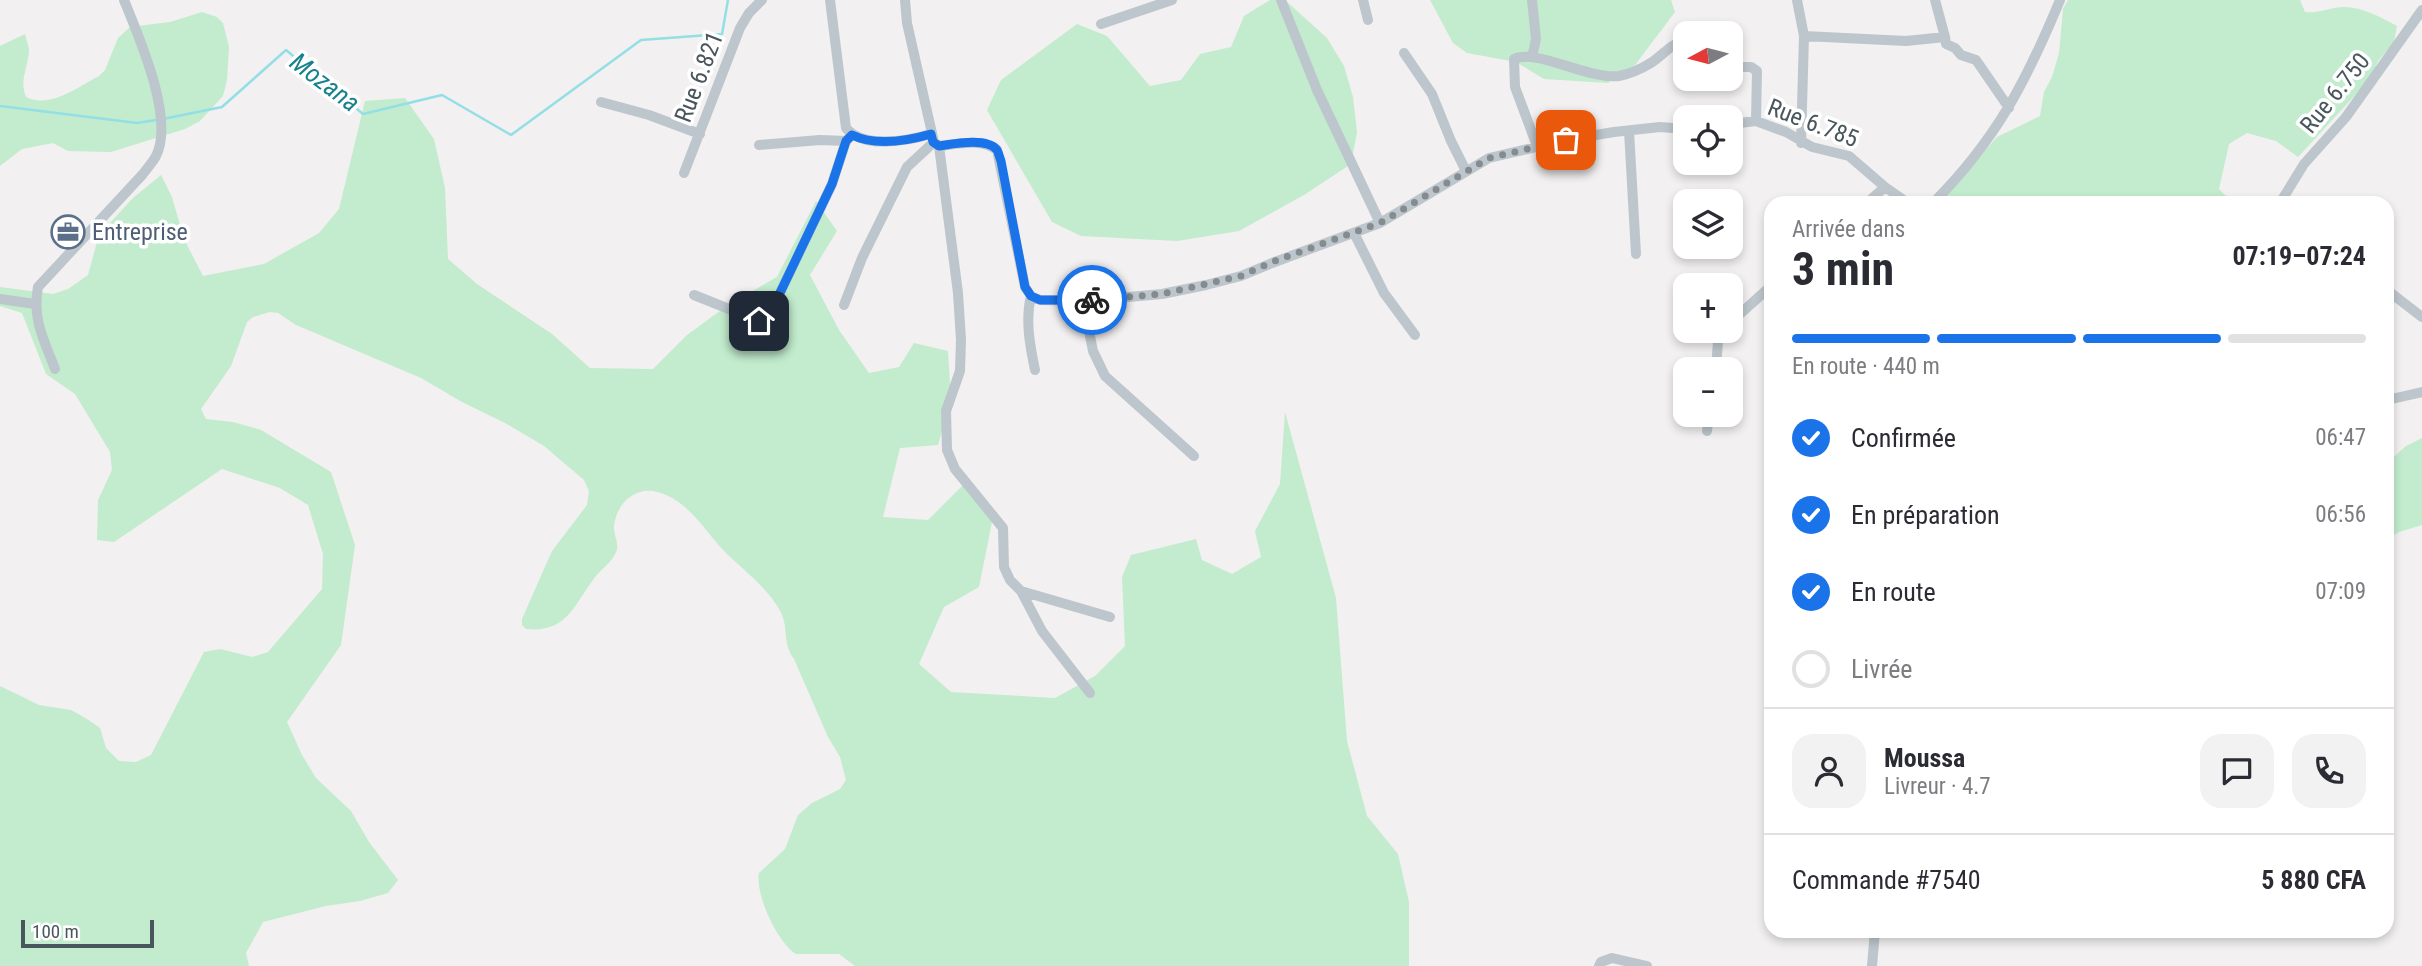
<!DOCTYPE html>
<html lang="fr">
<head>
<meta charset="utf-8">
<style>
  body { margin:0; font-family:"Roboto Condensed",sans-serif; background:#f2f2f3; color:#2b2b33; height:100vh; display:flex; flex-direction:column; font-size:26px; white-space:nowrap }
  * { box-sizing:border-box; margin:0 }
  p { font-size:23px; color:#7c7c81 }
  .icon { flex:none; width:38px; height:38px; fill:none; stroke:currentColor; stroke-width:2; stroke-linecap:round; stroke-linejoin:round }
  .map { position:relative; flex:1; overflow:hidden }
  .drawer { position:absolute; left:1764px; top:196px; width:630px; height:742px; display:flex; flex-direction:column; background:#fff; border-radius:21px; box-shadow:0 4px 10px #0003 }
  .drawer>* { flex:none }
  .needle { width:46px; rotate:263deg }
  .fabs { position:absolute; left:1673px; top:21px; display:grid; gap:14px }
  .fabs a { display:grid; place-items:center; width:70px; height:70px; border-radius:14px; background:#fff; box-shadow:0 4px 10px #0003; font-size:35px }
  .scale { position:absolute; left:21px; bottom:18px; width:133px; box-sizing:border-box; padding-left:7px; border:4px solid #49565c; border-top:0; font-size:19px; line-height:24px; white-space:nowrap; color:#49565c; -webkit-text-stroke:5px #fff; paint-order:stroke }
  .pin { position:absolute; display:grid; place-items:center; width:60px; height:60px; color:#fff; margin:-30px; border-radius:14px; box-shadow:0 4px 10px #0006 }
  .courier { position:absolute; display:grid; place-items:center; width:70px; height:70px; margin:-35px; border:5px solid #1a73e8; border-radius:50%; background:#fff; color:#222; box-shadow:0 2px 9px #0007 }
  .headline em { font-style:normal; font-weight:700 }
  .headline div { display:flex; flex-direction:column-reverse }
  .headline { display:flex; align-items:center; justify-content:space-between; height:119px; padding:0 28px }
  h1 { font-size:46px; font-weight:700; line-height:52px }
  .bar { display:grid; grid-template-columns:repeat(4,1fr); gap:10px 7px; align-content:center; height:84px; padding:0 28px }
  .bar i { height:9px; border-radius:5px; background:#e1e1e2 }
  .bar .on { background:#1a73e8 }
  .bar p { grid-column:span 4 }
  .line { display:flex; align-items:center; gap:18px; padding:0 28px; border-top:2px solid #e1e1e2 }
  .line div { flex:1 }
  .round { display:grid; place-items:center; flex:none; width:74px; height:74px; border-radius:21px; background:#f2f2f3 }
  ol { padding:0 28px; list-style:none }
  li { display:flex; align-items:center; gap:21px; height:77px }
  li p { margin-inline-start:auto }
  li .icon { padding:7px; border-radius:50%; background:#1a73e8; color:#fff; stroke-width:4 }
  li:last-child { color:#7c7c81 }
  li i { width:38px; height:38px; border:4px solid #e1e1e2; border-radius:50% }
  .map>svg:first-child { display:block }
  .green { fill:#c2eccd }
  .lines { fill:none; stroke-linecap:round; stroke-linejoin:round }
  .stream { stroke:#92dfe6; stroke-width:2.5 }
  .minor { stroke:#bdc6cc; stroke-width:10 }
  .done { stroke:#848c90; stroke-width:7; stroke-dasharray:0 12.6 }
  .route { stroke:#1a73e8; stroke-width:9 }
  .labels { text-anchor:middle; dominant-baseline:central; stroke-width:7; stroke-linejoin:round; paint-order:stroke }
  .street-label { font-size:24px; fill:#49565c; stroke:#fff }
  .service-label { font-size:24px; fill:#4e5e75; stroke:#fff; text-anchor:start }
  .water-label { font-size:26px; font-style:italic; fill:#15828c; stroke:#fff }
</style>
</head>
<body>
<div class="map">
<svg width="2422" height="966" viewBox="0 0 2422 966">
  <rect width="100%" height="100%" fill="#f2f0f0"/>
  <path class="green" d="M1270,0H1285L1327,38L1344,66L1353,97L1357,132L1351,164L1304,195L1239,231L1177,241L1081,236L1052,222L987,110L1001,80L1077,24L1107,36L1150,86L1181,80L1200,54L1231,47L1244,16Z
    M1430,0H1671L1675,12L1635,65L1608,83L1544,79L1516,62L1467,53L1453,43Z
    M2068,0H2300L2305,12C2318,14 2330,7 2344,7C2363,7 2380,17 2397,26L2394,42L2378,61L2370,79L2298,157L2276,141L2247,133L2229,144L2219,189L2233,203H1940L1997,137L2040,116L2044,92L2052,77L2059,53L2063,9Z
    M202,12L217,17L223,23L229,47L227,80L223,96L200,121L185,129L111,152L68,151L53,143L22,149L0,166V46L25,34C26,39 29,46 29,51C28,68 19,80 26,97C50,109 78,87 99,76L105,70L118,38L130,27L170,22Z
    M405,98L434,139L445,188L448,259L477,284L552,334L590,368L653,369L687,335L728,305L777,277L816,201L837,231L810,275L839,330L869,373L899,367L914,343L948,351L951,401L938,445L900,448L883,517L928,520L969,479L993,517L979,587L944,607L919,664L951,692L1055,698L1095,676L1125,646L1122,577L1131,555L1196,539L1202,560L1232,574L1261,557L1255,531L1280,484L1285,412L1336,598L1347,741L1367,816L1398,854L1409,902V966H855L839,954H796C777,942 755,894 759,873L785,849L798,815L812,803L840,789L846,780L840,757L828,737L794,659C781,641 790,627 779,609C766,587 746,572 728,555C705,533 688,497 653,491C632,488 616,506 614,526C613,535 620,544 616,552C611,564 600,569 593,580C573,607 566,633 526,629L522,625V619L552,551L587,505L589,491L584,480L544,446L505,423L462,402L421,378L296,325L278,313L270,312L253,317L247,322L231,366L201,409L206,419L233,422L261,430L331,472L355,545L341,645L287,722L302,755L316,778L351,811L369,842L398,880L388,893L360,901L326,906L263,922L246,953L249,966H0V686L39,705L71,710L87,719L100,728L106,748L119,761L136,762L151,755L204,652L220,649L252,657L268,652L322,589L323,554L308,505L280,488L222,469L114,542L97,540L98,500L112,470L110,452L75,394L46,374L22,313L0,306V287L53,294L68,289L88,275L97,242L108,225L133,198L161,175L172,197L184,239L203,276L264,264L319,233L339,209L365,101Z
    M2422,438V525L2399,532L2387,539V463L2406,446Z"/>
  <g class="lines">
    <path class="stream" d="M0,106L137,123L156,120
      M163,119L222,107L286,50L363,114L442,95L511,135L641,40L722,34L728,0"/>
    <path class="minor" d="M830,0L846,128C863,149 907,141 931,134
      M905,0L907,23L934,142L939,146C958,144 981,138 997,150L1025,287L1031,296L1040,300L1083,301L1162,294L1206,285L1241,276L1272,263L1380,223L1489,158L1566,140L1614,132L1660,127L1685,129
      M1281,0L1317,90L1380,223
      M1363,0L1368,20
      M1532,0L1536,39L1532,57
      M1797,0L1804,36L1801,143
      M1935,0L1945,37
      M1101,24L1172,0
      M1804,36L1906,41L1945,37L1946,44L1955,48L1961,55L1976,60L2009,108
      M1404,53L1432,94L1451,141L1466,171
      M1731,67H1751L1757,71L1756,121
      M601,102L649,115L700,134
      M1731,124L1756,121L1786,132L1812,147L1849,156L1885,187L1908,203
      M1629,131L1636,254
      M759,145L820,140L846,141
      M939,146L958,293L961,340L960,371L946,411L947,450L955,469L1003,528L1004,567L1010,580L1021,591L1110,617
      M1537,146L1515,87L1514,59C1535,48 1589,80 1619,76C1628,74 1641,69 1649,64C1662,57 1670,43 1685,41
      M684,173L740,28L749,13L762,0
      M1867,203L1885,187
      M1933,203C1996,140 2026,82 2060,0
      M2280,203L2304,164L2346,117L2422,10
      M1354,233L1384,293L1415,335
      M2387,290L2422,317
      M694,295L759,321L768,318L832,184L846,141L852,135
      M1031,296C1025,320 1030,346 1035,370
      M0,299L35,304
      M1083,301L1093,351L1105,376L1194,456
      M844,305L862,258L907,167L934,142
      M1731,322L1771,286
      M55,369C44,340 32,319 38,287L143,174C147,168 153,162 156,156C175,119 139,37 124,0
      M1716,369L1718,341L1724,331
      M2387,400L2422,392
      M1707,431L1709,415
      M1021,591L1042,631L1090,693
      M1599,966L1601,962L1612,958L1647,966
      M1872,966L1875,931"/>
  </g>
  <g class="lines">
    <path class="done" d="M1092,300L1162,294L1241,276L1272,262L1380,223L1489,158L1566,140"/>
    <path class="route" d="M759,321L768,318L832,184L846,141L852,135C875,146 907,141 931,134L933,142L939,146C953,144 987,137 997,150C998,151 1000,159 1001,161L1025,287L1031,296L1040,300H1092"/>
  </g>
  <defs>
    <symbol id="office-ring" viewBox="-11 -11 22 22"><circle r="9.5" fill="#fff" stroke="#5c6f8a" stroke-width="1.5"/><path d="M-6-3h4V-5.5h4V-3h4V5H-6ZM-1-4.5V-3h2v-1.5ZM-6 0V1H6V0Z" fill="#5c6f8a"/></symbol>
  </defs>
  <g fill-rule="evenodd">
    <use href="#office-ring" x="49" y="213" width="38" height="38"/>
  </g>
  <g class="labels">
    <g class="street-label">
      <text transform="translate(699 77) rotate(-69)">Rue 6.821</text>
      <text transform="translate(2335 93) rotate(-51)">Rue 6.750</text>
      <text transform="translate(1813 123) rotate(21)">Rue 6.785</text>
    </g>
    <g class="service-label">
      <text x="92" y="232">Entreprise</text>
    </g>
    <g class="water-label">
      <text transform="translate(325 82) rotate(37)">Mozana</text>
    </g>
  </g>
</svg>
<div class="fabs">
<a><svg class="needle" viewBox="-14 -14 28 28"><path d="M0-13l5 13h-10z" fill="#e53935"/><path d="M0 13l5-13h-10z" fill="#7c7c81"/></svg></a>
<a><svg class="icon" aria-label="locate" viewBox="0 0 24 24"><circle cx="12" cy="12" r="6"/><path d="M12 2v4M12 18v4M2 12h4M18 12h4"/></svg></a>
<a><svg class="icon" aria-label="layers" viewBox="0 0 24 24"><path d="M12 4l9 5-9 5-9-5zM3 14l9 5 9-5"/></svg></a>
<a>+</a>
<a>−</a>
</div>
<div class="scale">100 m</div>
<div class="pin" style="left:1566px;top:140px;background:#ea580c"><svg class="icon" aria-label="bag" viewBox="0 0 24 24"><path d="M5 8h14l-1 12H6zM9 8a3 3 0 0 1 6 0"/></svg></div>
<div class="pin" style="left:759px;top:321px;background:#1f2937"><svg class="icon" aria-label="home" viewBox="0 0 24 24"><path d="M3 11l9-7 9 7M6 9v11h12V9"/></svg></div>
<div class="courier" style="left:1092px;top:300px"><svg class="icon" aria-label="bike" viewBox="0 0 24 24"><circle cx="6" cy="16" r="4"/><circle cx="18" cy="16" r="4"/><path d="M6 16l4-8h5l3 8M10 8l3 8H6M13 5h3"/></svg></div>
<section class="drawer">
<div class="headline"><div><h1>3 min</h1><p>Arrivée dans</p></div><em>07:19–07:24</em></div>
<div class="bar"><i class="on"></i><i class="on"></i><i class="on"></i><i></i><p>En route · 440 m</p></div>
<ol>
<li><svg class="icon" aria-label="check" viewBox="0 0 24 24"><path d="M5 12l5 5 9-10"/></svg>Confirmée<p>06:47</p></li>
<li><svg class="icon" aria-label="check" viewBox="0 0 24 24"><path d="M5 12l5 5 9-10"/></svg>En préparation<p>06:56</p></li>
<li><svg class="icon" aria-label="check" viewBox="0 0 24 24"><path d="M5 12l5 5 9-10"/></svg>En route<p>07:09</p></li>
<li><i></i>Livrée</li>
</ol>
<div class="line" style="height:126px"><a class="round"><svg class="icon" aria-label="person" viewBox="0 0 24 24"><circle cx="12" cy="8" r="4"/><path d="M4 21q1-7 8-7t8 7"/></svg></a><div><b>Moussa</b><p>Livreur · 4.7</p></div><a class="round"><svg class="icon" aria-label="chat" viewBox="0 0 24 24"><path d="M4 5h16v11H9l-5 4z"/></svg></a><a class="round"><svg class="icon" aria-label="phone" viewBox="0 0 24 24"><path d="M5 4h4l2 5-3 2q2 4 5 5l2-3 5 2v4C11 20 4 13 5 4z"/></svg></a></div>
<div class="line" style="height:91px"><div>Commande #7540</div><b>5 880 CFA</b></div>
</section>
</div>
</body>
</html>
